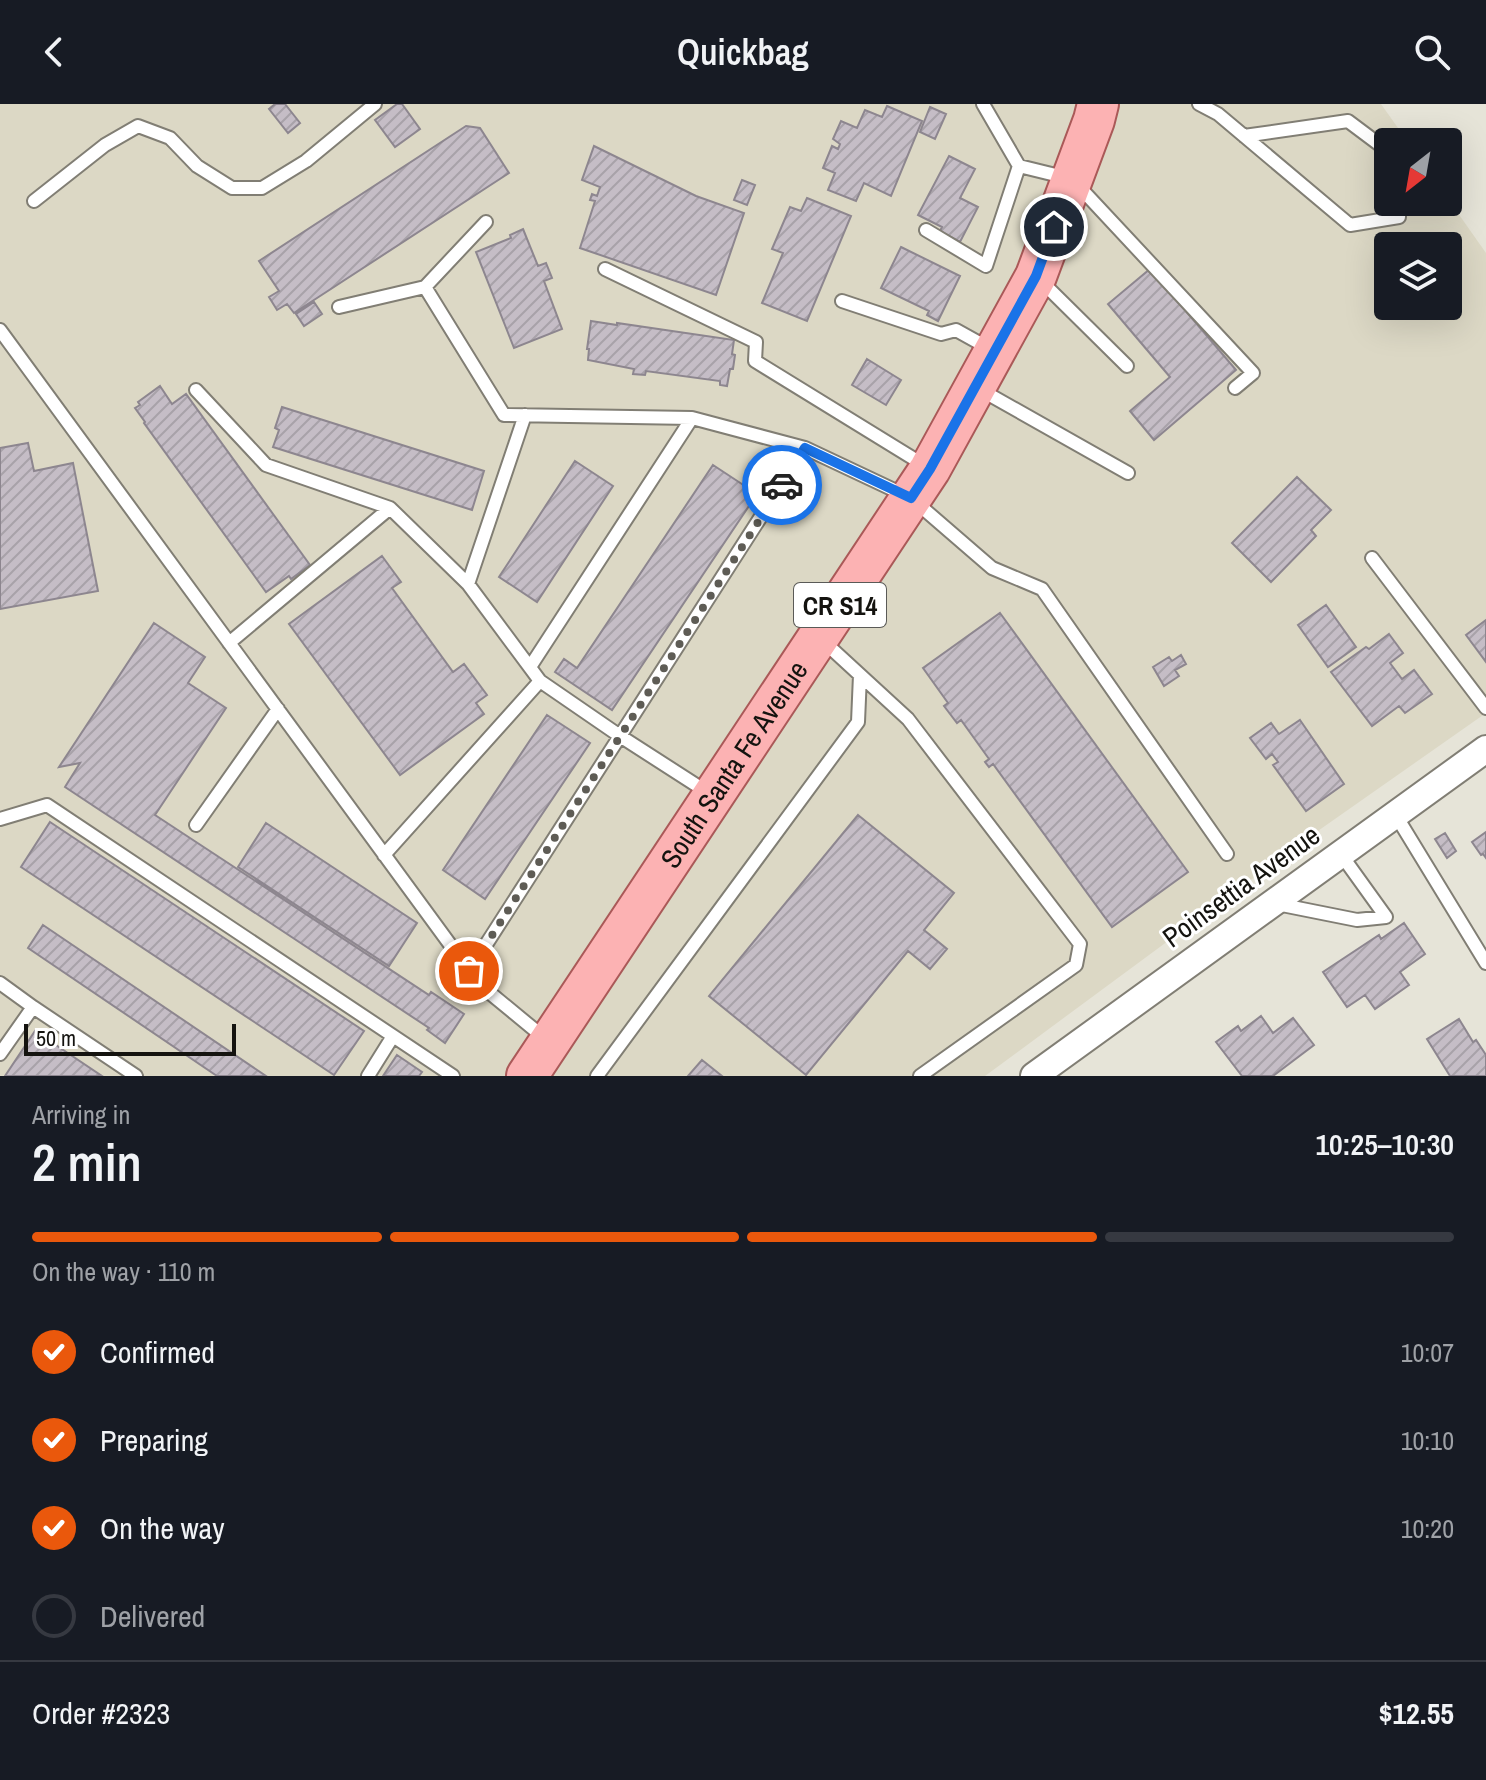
<!DOCTYPE html>
<html lang="en">
<head>
<meta charset="utf-8">
<style>
  body { margin:0; font-family:"Archivo Narrow",sans-serif; background:#242831; color:#f1f3f6; height:100vh; display:flex; flex-direction:column; font-size:30px; white-space:nowrap }
  * { box-sizing:border-box; margin:0 }
  p { font-size:26px; color:#9ea1a6 }
  .icon { flex:none; width:44px; height:44px; fill:none; stroke:currentColor; stroke-width:2; stroke-linecap:round; stroke-linejoin:round }
  .map { position:relative; height:972px; overflow:hidden }
  .panel { display:flex; flex-direction:column; background:#171b24; flex:1 }
  .panel>* { flex:none }
  .needle { width:52px; rotate:211deg }
  .fabs { position:absolute; left:1374px; top:24px; display:grid; gap:16px }
  .fabs a { display:grid; place-items:center; width:88px; height:88px; border-radius:8px; background:#171b24; box-shadow:0 8px 32px #0002; font-size:40px }
  .scale { position:absolute; left:24px; bottom:20px; width:212px; box-sizing:border-box; padding-left:8px; border:4px solid #14130f; border-top:0; font-size:22px; line-height:28px; white-space:nowrap; color:#14130f; -webkit-text-stroke:6px #fff; paint-order:stroke }
  .pin { position:absolute; display:grid; place-items:center; width:68px; height:68px; color:#fff; margin:-34px; border:4px solid #fff; border-radius:50%; box-shadow:0 2px 8px #0007 }
  .courier { position:absolute; display:grid; place-items:center; width:80px; height:80px; margin:-40px; border:6px solid #1a73e8; border-radius:50%; background:#fff; color:#222; box-shadow:0 2px 10px #0007 }
  .summary em { font-style:normal; font-weight:600 }
  .summary div { display:flex; flex-direction:column-reverse }
  .summary { display:flex; align-items:center; justify-content:space-between; height:136px; padding:0 32px }
  h1 { font-size:52px; font-weight:600; line-height:60px }
  .bar { display:grid; grid-template-columns:repeat(4,1fr); gap:12px 8px; align-content:center; height:96px; padding:0 32px }
  .bar i { height:10px; border-radius:6px; background:#363941 }
  .bar .selected { background:#ea580c }
  .bar p { grid-column:span 4 }
  .line { display:flex; align-items:center; gap:20px; padding:0 32px; border-top:2px solid #363941 }
  .line div { flex:1 }
  ol { padding:0 32px; list-style:none }
  li { display:flex; align-items:center; gap:24px; height:88px }
  li p { margin-inline-start:auto }
  li .icon { padding:8px; border-radius:50%; background:#ea580c; color:#fff; stroke-width:4 }
  li:last-child { color:#9ea1a6 }
  li i { width:44px; height:44px; border:4px solid #363941; border-radius:50% }
  header { display:flex; justify-content:space-between; align-items:center; height:104px; padding:0 32px; background:#171b24; font-size:36px; font-weight:600 }
  .map>svg:first-child { display:block }
  .built { fill:#dcd8c5; fill-rule:evenodd }
  .building { fill:url(#building-hatch); stroke:#8d868f; stroke-width:2 }
  .lines { fill:none; stroke-linecap:round; stroke-linejoin:round }
  .lane-casing { stroke:#817e74; stroke-width:16 }
  .street-casing { stroke:#817e74; stroke-width:30 }
  .primary-casing { stroke:#aa5958; stroke-width:44 }
  .lane { stroke:#fff; stroke-width:12 }
  .street { stroke:#fff; stroke-width:26 }
  .primary { stroke:#fcb2b3; stroke-width:40 }
  .done { stroke:#5e5c55; stroke-width:8; stroke-dasharray:0 14.4 }
  .route { stroke:#1a73e8; stroke-width:10 }
  .labels { text-anchor:middle; dominant-baseline:central; stroke-width:6; stroke-linejoin:round; paint-order:stroke }
  .shield { fill:#fff; stroke:#5a5a57; stroke-width:2 }
  .shield-label { font-size:26px; font-weight:bold; fill:#14130f }
  .street-label { font-size:28px; fill:#14130f; stroke:#fff }
</style>
</head>
<body>
<header><svg class="icon" aria-label="back" viewBox="0 0 24 24"><path d="M15 5l-7 7 7 7"/></svg>Quickbag<svg class="icon" aria-label="search" viewBox="0 0 24 24"><circle cx="10" cy="10" r="6"/><path d="M15 15l6 6"/></svg></header>
<div class="map">
<svg width="1486" height="972" viewBox="0 0 1486 972">
  <defs>
    <pattern id="building-hatch" width="6" height="6" patternUnits="userSpaceOnUse" patternTransform="scale(2)"><rect width="6" height="6" fill="#c5bdc6"/><path d="M-1 1l2-2M0 6l6-6M5 7l2-2" fill="none" stroke="#a8a2a9"/></pattern>
  </defs>
  <rect width="100%" height="100%" fill="#e6e4d8"/>
  <path class="built" d="M0,0H1381L1408,38H1388V98H1448V95L1486,149V609L1305,736L985,972H0ZM1388,142H1448V202H1388Z"/>
  <path class="building" d="M275,0H285L300,19L288,29L269,5Z
    M397,0H402L420,25L395,43L375,16Z
    M887,2L922,17L891,92L864,79L856,97L828,86L835,69L823,64L832,42L838,45L840,40L833,35L841,17L857,24L865,6L882,13Z
    M930,3L946,10L935,35L920,28Z
    M466,22L480,24L509,69L294,209L287,200L277,206L269,193L279,187L259,157Z
    M594,42L696,92L744,109L716,191L580,144L595,97L590,96L592,90L597,92L600,83L582,76Z
    M949,52L975,65L960,94L978,103L960,138L940,127L942,123L918,111Z
    M742,76L755,81L747,101L734,96Z
    M807,94L851,112L807,217L762,199L783,149L772,145L790,103L801,107Z
    M523,125L538,162L546,159L552,174L544,177L562,225L514,244L476,148L511,134L510,131Z
    M901,143L960,172L938,217L927,211L929,207L881,184Z
    M1150,165L1236,266L1154,336L1130,307L1170,273L1108,200Z
    M314,198L322,210L304,222L296,210Z
    M591,217L617,221V219L734,236L732,250L735,251L733,265H730L727,282L720,281V277L646,267L645,271L633,270L634,265L588,256L589,245H587Z
    M867,255L901,276L886,301L852,281Z
    M160,282L172,300L186,290L310,461L291,475L289,472L266,488L144,319L145,318L135,304L140,301L138,298Z
    M282,303L484,367L472,406L273,343L279,326L275,324Z
    M28,339L34,367L73,359L98,487L0,505V344Z
    M575,357L613,382L537,498L499,473Z
    M713,361L757,390L612,606L555,568L564,555L577,564Z
    M1297,373L1331,406L1311,426L1316,432L1271,478L1232,439Z
    M382,452L401,478L392,484L453,568L464,560L487,591L476,599L484,610L400,671L289,520Z
    M1326,501L1356,543L1328,563L1298,521Z
    M1000,509L1188,768L1112,823L993,660L989,663L985,658L989,655L961,616L957,619L944,602L948,599L923,564Z
    M1486,516V558L1466,531Z
    M154,519L205,553L188,579L226,604L155,711L429,891L431,888L464,910L445,939L427,926L429,924L65,683L80,659L59,663Z
    M1389,530L1403,549L1390,559L1402,575L1414,566L1432,590L1405,609L1399,602L1372,622L1331,568L1366,543L1369,545Z
    M1181,551L1186,560L1175,566L1179,572L1164,582L1153,563L1169,553L1172,557Z
    M547,611L590,639L485,795L443,766Z
    M1300,616L1344,680L1306,707L1273,661L1278,658L1272,650L1266,655L1250,634L1271,619L1279,630Z
    M858,711L954,789L924,826L947,845L930,865L908,847L806,971L709,892Z
    M50,718L364,927L334,971L21,763Z
    M266,719L417,819L389,862L238,763Z
    M1486,728V754L1483,750L1481,751L1472,738Z
    M1445,729L1456,747L1447,754L1435,735Z
    M1404,819L1425,850L1400,868L1409,881L1375,905L1365,891L1347,903L1323,868L1379,831L1381,835Z
    M43,821L266,972H217L28,844Z
    M1261,912L1273,929L1293,914L1314,941L1273,972H1242L1216,938L1238,922L1241,927Z
    M1459,915L1473,938L1476,936L1486,951V972H1450L1427,935Z
    M35,927L102,972H5Z
    M397,951L422,968L419,972H383Z
    M702,956L722,972H688Z"/>
  <g class="lines">
    <defs>
      <path id="lane" d="M983,0L1019,62
        M1199,0L1218,10L1350,121L1399,113L1398,98
        M1244,32L1348,17L1388,47
        M34,97L105,41L138,22L170,34L197,62L232,84H262L306,57L375,0
        M926,126L986,162L1019,62L1072,75L1253,269L1235,284
        M605,165L756,238L755,257L924,361
        M1041,177L1127,262
        M425,183L486,118
        M842,197L941,230L956,226L992,246
        M339,203L425,183L504,311L692,314L805,344
        M0,226L479,880L547,936
        M196,286L266,361L390,404
        M981,286L1128,369
        M525,311L468,480L540,577L620,632L707,688
        M1372,454L1486,604
        M822,536L908,615L1080,840L1076,861L920,972
        M229,539L390,404L468,480
        M530,563L692,314
        M1395,710L1486,859
        M0,715L47,701L453,972
        M196,721L278,605
        M384,751L540,577
        M1277,800L1357,816L1386,813L1340,749
        M469,867L805,344L911,394L992,464L1042,485L1227,750
        M0,879L33,903
        M0,950L33,903L136,972
        M368,972L393,932
        M597,972L858,618L860,571"/>
      <path id="street" d="M1034,972L1486,645"/>
      <g id="primary">
        <path id="s1" d="M527,972L930,365L1036,172L1094,16L1098,0"/>
      </g>
    </defs>
    <use href="#lane" class="lane-casing"/>
    <use href="#street" class="street-casing"/>
    <use href="#primary" class="primary-casing"/>
    <use href="#lane" class="lane"/>
    <use href="#street" class="street"/>
    <use href="#primary" class="primary"/>
  </g>
  <g class="lines">
    <path class="done" d="M469,867L782,381"/>
    <path class="route" d="M782,381L805,344L911,394L930,365L1036,172L1054,123"/>
  </g>
  <g class="labels">
    <rect class="shield" x="794" y="479" width="92" height="44" rx="6"/>
    <g class="shield-label">
      <text x="840" y="501">CR S14</text>
    </g>
    <g class="street-label">
      <text stroke="none"><textPath href="#s1" startOffset="374">South Santa Fe Avenue</textPath></text>
      <text transform="translate(1241 782) rotate(-36)">Poinsettia Avenue</text>
    </g>
  </g>
</svg>
<div class="fabs">
<a><svg class="needle" viewBox="-14 -14 28 28"><path d="M0-13l5 13h-10z" fill="#e53935"/><path d="M0 13l5-13h-10z" fill="#9ea1a6"/></svg></a>
<a><svg class="icon" aria-label="layers" viewBox="0 0 24 24"><path d="M12 4l9 5-9 5-9-5zM3 14l9 5 9-5"/></svg></a>
</div>
<div class="scale">50 m</div>
<div class="pin" style="left:469px;top:867px;background:#ea580c"><svg class="icon" aria-label="bag" viewBox="0 0 24 24"><path d="M5 8h14l-1 12H6zM9 8a3 3 0 0 1 6 0"/></svg></div>
<div class="pin" style="left:1054px;top:123px;background:#1f2937"><svg class="icon" aria-label="home" viewBox="0 0 24 24"><path d="M3 11l9-7 9 7M6 9v11h12V9"/></svg></div>
<div class="courier" style="left:782px;top:381px"><svg class="icon" aria-label="car" viewBox="0 0 24 24"><path d="M5 17H2v-5l4-1 3-4h7l3 4 3 1v5h-3M9 17h6M6 11h13"/><circle cx="7" cy="17" r="2"/><circle cx="17" cy="17" r="2"/></svg></div>
</div>
<section class="panel">
<div class="summary"><div><h1>2 min</h1><p>Arriving in</p></div><em>10:25–10:30</em></div>
<div class="bar"><i class="selected"></i><i class="selected"></i><i class="selected"></i><i></i><p>On the way · 110 m</p></div>
<ol>
<li><svg class="icon" aria-label="check" viewBox="0 0 24 24"><path d="M5 12l5 5 9-10"/></svg>Confirmed<p>10:07</p></li>
<li><svg class="icon" aria-label="check" viewBox="0 0 24 24"><path d="M5 12l5 5 9-10"/></svg>Preparing<p>10:10</p></li>
<li><svg class="icon" aria-label="check" viewBox="0 0 24 24"><path d="M5 12l5 5 9-10"/></svg>On the way<p>10:20</p></li>
<li><i></i>Delivered</li>
</ol>
<div class="line" style="height:104px"><div>Order #2323</div><b>$12.55</b></div>
</section>
</body>
</html>
